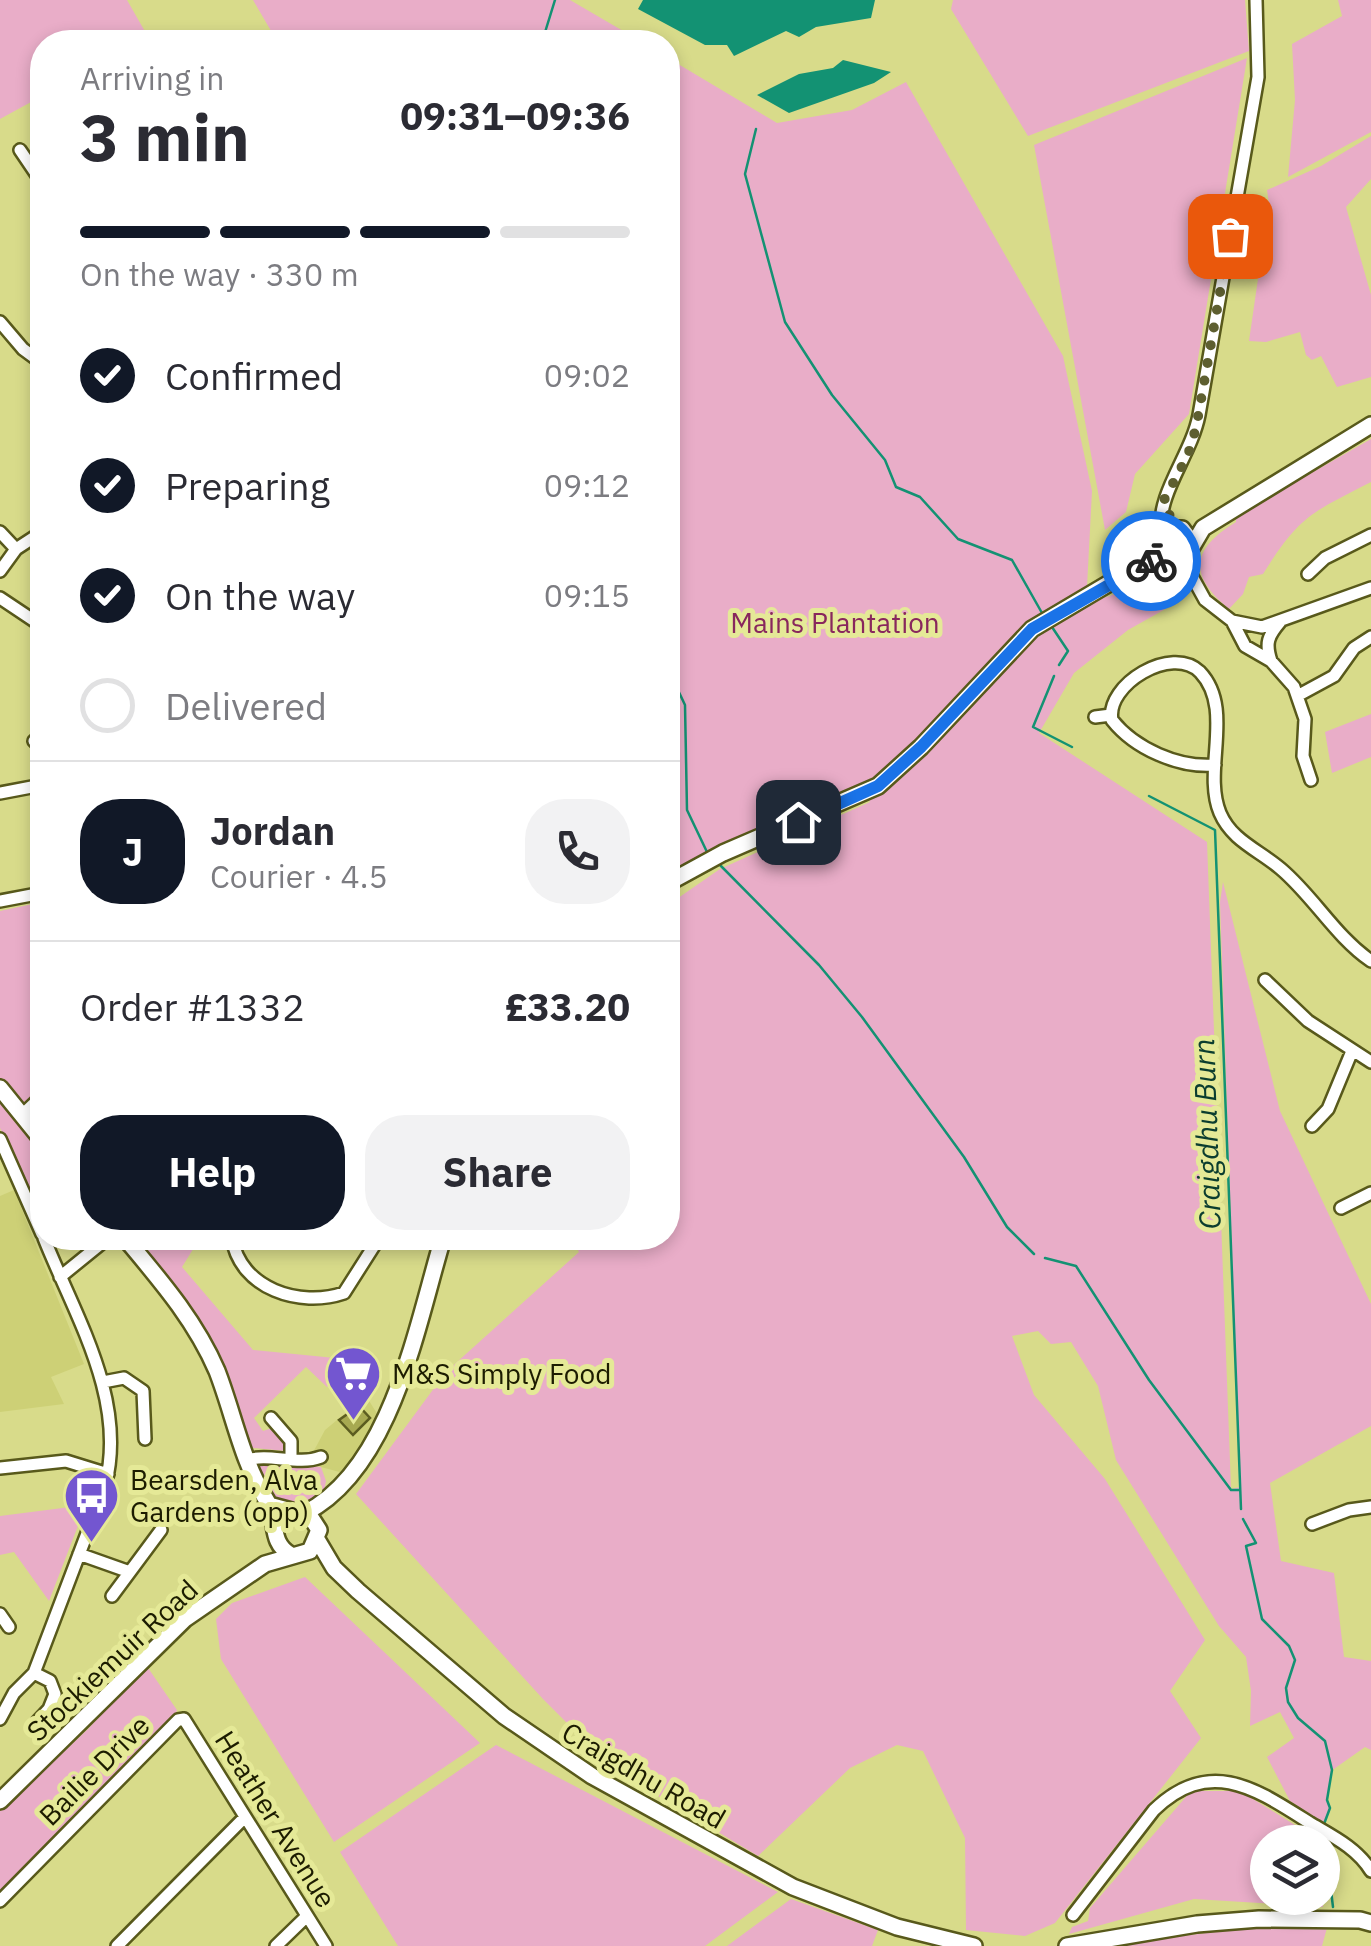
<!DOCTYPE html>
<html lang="en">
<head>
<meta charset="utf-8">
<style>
  body { margin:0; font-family:"IBM Plex Sans",sans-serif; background:#f2f2f3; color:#2b2b33; height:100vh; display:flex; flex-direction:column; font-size:38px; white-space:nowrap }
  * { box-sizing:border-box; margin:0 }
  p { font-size:32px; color:#7c7c81 }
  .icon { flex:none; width:55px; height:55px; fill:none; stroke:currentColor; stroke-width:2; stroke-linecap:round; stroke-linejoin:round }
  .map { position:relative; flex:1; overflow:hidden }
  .details { position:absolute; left:30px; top:30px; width:650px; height:1220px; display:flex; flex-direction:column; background:#fff; border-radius:40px; box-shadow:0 5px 15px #0003 }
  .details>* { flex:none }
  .controls { position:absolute; left:1250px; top:1825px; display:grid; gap:20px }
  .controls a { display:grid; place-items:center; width:90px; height:90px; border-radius:50%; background:#fff; box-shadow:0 5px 15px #0003; font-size:50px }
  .pin { position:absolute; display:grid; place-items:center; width:85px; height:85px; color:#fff; margin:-42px; border-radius:20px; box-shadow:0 5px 15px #0006 }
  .courier { position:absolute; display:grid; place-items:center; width:100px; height:100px; margin:-50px; border:8px solid #1a73e8; border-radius:50%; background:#fff; color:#222; box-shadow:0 2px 12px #0007 }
  .overview em { font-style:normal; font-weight:700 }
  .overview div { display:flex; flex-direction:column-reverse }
  .overview { display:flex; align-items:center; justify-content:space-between; height:170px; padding:0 50px }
  h1 { font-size:65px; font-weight:700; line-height:75px }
  .bar { display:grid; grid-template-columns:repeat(4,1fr); gap:15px 10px; align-content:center; height:120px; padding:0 50px }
  .bar i { height:12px; border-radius:8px; background:#e1e1e2 }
  .bar .selected { background:#111827 }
  .bar p { grid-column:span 4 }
  .line { display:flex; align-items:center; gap:25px; padding:0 50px; border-top:2px solid #e1e1e2 }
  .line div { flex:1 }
  .round { display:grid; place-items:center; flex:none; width:105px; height:105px; border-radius:40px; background:#f2f2f3 }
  ol { padding:0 50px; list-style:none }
  li { display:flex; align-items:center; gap:30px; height:110px }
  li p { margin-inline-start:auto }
  li .icon { padding:10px; border-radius:50%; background:#111827; color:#fff; stroke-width:4 }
  li:last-child { color:#7c7c81 }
  li i { width:55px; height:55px; border:5px solid #e1e1e2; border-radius:50% }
  .primary-button { display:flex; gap:20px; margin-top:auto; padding:20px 50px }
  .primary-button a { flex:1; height:115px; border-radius:40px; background:#111827; color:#fff; font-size:40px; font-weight:700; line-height:115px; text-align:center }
  .primary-button a+a { background:#f2f2f3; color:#2b2b33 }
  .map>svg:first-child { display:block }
  .built { fill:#cdd076 }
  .green { fill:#e9adc8 }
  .water { fill:#139273 }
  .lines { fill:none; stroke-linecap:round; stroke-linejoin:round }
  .stream { stroke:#139273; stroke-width:2.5 }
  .building { fill:#a7a951; stroke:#5c5d20; stroke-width:2.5 }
  .minor-casing { stroke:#58591b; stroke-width:16 }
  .major-casing { stroke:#58591b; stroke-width:20 }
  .minor { stroke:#fff; stroke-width:11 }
  .major { stroke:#fff; stroke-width:15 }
  .done { stroke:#5e5f30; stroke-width:10; stroke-dasharray:0 18 }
  .route { stroke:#1a73e8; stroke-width:12 }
  .labels { text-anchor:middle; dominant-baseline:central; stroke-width:10; stroke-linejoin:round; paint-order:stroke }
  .park-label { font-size:28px; fill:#88275d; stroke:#e5e997 }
  .poi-label { font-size:28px; fill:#1c1c00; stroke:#e5e997; text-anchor:start }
  .street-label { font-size:28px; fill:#1c1c00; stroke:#e5e997 }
  .water-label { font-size:30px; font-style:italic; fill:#0b3d2f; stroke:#e5e997 }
</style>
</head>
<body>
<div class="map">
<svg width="1371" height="1946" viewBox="0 0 1371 1946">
  <rect width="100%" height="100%" fill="#d8db8a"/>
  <path class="built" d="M14,1190L84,1364L51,1377L64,1404L0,1412V1196Z
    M366,1396L378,1415L367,1446L347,1474L321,1467L310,1458L325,1430Z"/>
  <path class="green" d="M0,0H127L151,42H42V96L0,119Z
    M253,0H570L642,42H264L274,36Z
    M953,0H1245L1249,51L1028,136L951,9Z
    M1338,0H1371V132L1288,177L1295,100L1292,44L1342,16Z
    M668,58L777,123L852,110L906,82L1063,356L1092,491L1087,587L1057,609L1110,596L1157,572L1178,579L1185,598L1128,630L1074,673L1039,733L1207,842L1231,1489L1240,1487L1220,902L1223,882L1280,1111L1371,1304V1426L1270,1483L1281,1561L1334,1573L1344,1657L1371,1661V1750L1365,1747L1331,1771L1327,1800L1330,1808L1324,1823L1290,1801L1267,1757L1294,1738L1280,1712L1250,1726L1251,1691L1246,1657L1219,1626L1116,1460L1098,1386L1071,1342L1051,1344L1038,1331L1012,1336L1034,1395L1105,1479L1205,1640L1170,1691L1201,1738L1055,1923L1025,1936L966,1930L965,1838L923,1751L897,1745L850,1768L758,1856L613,1769L543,1699L356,1494L446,1372L579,1252L571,1238H668V905L720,869L870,802L864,788L668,874Z
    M1247,58L1189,414L1135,474L1126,512L1105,530L1034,145Z
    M1371,136V179L1346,207L1371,295V377L1337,387L1321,356L1312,360L1306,355L1300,332L1266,342L1249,341L1269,203L1267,190L1321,166Z
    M1371,439V482C1311,513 1300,515 1263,574L1249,577L1243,594L1229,609C1186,574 1193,548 1236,522V516Z
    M1371,714V757L1332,773L1325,732Z
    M42,902V992L33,1018L42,1044V1128L36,1121L26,1131L42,1150V1220L0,1128V911Z
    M136,1238H200L182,1267L253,1350L345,1359L351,1374L327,1387L306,1367L254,1418L263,1431L272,1428L287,1443L286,1451L253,1448L249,1444L220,1355L165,1272Z
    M263,1461L321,1467L326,1481L323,1496C285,1518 272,1501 256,1465Z
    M86,1505L49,1601L14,1552L0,1555V1516Z
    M305,1577L480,1743L334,1842L221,1659L216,1619L232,1603Z
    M146,1665L177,1710L174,1719L0,1894V1811L88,1729Z
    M496,1745L778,1892L705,1946H398L340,1852Z
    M1191,1791H1240L1316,1838V1842H1268V1898H1322L1323,1907L1194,1899L1069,1934L1072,1927L1088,1921L1090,1908Z
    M791,1899L878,1930L872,1946H727Z
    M1252,1927L1327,1928L1322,1946H1105Z"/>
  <path class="water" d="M643,0H875L871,18L816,27L799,37L786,31L734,56L727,45H705L638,9Z
    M843,60L891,72L874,83L789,113L757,95L799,74L833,68Z"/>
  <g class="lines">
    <path class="stream" d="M542,42L555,0
      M756,129L745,174L785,322L832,395L885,460L896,487L920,497L958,539L1012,560L1042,613
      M1052,627L1068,651L1059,665
      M668,669L685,705L687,810L707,852
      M1054,676L1033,727L1072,747
      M1149,796L1215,830L1241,1509
      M719,864L819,965L862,1017L964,1157L1007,1227L1034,1254
      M1045,1258L1076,1266L1149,1380L1231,1490H1240
      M1243,1519L1256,1543L1246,1546L1262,1619L1289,1646L1295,1660L1286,1688L1288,1702L1298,1718L1325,1741L1332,1770L1327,1800L1330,1808L1324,1824
      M1325,1841L1333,1907"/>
  </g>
  <path class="building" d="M359,1406L370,1418L353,1435L339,1420Z"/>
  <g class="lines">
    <defs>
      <path id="minor" d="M20,150L41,181L42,201
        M0,322L23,349L42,363
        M0,532L16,549
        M1161,533C1157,492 1191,456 1199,415L1258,77L1256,0
        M1179,563L1189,571L1205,600L1232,621L1245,646L1271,661L1294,687L1305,719L1303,756L1311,780
        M0,571L16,549L42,532
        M1308,574L1325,558L1371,535
        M0,598L42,626
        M1232,621L1262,627L1371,588
        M1271,661C1265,643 1268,636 1280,622
        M1299,695L1334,676L1354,648L1371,637
        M1095,717L1111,715
        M34,741L42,747
        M1215,765C1179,768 1135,749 1112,720C1105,685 1172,644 1200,672C1235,709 1202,770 1220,813C1232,841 1259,850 1281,869C1314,897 1335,936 1371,961
        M0,793L42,785
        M0,901L42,893
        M1265,980L1308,1021L1371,1062
        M22,1115L42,1096
        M1312,1126L1328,1109L1352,1051
        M0,1139L42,1234
        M1341,1208L1371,1193
        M232,1238C240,1289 300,1308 344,1293L379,1238
        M60,1277L108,1238
        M103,1382L124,1378L143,1391L145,1439
        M271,1418L291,1441V1459
        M246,1460C271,1453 297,1466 321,1457
        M0,1468L66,1461L108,1474
        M1312,1524L1349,1510L1371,1507
        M79,1554L127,1571
        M112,1596L161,1530
        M0,1614L9,1627
        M34,1673L50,1681L55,1694L49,1709L36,1723
        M0,1719L14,1693L34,1673L105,1486C128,1400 75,1316 44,1238
        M0,1901L178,1720L184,1719L326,1946
        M1073,1915L1154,1810C1210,1756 1256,1789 1310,1823C1332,1836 1357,1848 1371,1871
        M117,1946L245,1817
        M276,1946L307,1916"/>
      <path id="major" d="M1145,562H1183L1203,528L1371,425
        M668,883L723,853L878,786L921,747L1032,629L1145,562L1166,529H1182L1193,544
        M0,1088L42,1140
        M125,1238C160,1280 195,1320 217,1371C234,1415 242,1462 267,1501C278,1520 269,1543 291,1555
        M305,1513C392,1469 417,1324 443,1238
        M318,1541L334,1568L358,1591L504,1716L592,1776L793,1887L897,1927L974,1946
        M0,1801L185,1619L265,1564L310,1551L319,1530L310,1516L269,1505
        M1067,1946L1197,1924L1259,1919L1360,1920L1371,1923"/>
    </defs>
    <use href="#minor" class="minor-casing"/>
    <use href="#major" class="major-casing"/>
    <use href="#minor" class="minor"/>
    <use href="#major" class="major"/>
  </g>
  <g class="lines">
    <path class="done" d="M1151,561L1164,560C1151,547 1158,530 1176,528L1163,502L1188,455L1196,428L1230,236"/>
    <path class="route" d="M798,822L878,786L921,747L1032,629L1151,561"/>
  </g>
  <defs>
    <symbol id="supermarket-pin" viewBox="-11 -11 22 30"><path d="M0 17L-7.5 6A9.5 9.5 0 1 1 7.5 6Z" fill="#7356d0" stroke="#e5e997"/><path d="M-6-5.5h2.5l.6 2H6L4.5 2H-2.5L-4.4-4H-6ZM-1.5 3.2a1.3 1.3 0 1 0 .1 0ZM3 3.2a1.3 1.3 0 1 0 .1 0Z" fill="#fff"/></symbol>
    <symbol id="bus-pin" viewBox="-11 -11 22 30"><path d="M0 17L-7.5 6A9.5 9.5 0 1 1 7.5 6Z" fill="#7356d0" stroke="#e5e997"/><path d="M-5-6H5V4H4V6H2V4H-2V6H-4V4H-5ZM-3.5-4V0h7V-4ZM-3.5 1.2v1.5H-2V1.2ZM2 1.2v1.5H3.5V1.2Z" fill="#fff"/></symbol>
  </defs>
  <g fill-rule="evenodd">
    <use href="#supermarket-pin" x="322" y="1342" width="63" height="86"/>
    <use href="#bus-pin" x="60" y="1464" width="63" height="86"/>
  </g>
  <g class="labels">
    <g class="park-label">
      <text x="835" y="622">Mains Plantation</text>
    </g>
    <g class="poi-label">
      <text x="392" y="1373">M&amp;S Simply Food</text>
      <text x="130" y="1479">Bearsden, Alva<tspan x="130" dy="32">Gardens (opp)</tspan></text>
    </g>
    <g class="street-label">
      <text transform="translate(112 1660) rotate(-43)">Stockiemuir Road</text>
      <text transform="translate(94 1770) rotate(-45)">Bailie Drive</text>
      <text transform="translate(644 1775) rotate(30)">Craigdhu Road</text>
      <text transform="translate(276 1819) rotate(58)">Heather Avenue</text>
    </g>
    <g class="water-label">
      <text transform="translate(1206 1134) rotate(-92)">Craigdhu Burn</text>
    </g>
  </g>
</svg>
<div class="controls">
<a><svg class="icon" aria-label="layers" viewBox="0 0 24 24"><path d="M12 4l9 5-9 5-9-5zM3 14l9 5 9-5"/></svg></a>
</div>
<div class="pin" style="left:1230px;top:236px;background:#ea580c"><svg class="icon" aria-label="bag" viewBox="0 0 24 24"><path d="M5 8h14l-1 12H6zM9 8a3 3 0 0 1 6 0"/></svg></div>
<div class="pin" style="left:798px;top:822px;background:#1f2937"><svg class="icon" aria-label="home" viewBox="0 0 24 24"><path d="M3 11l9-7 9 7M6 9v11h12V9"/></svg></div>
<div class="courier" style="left:1151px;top:561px"><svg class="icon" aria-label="bike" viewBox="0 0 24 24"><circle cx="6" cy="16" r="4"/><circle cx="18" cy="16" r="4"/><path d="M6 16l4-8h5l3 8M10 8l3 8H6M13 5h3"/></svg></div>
<section class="details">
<div class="overview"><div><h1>3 min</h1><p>Arriving in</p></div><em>09:31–09:36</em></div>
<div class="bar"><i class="selected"></i><i class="selected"></i><i class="selected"></i><i></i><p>On the way · 330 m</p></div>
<ol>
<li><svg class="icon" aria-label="check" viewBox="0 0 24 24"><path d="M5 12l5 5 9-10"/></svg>Confirmed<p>09:02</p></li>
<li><svg class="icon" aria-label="check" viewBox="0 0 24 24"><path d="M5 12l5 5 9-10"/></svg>Preparing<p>09:12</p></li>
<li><svg class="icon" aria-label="check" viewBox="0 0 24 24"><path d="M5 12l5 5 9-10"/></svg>On the way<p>09:15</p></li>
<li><i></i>Delivered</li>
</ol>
<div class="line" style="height:180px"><b class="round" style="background:#111827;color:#fff">J</b><div><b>Jordan</b><p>Courier · 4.5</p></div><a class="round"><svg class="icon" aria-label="phone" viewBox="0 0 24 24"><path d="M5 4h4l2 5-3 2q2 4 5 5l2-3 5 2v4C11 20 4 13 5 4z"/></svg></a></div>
<div class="line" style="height:130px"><div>Order #1332</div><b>£33.20</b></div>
<div class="primary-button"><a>Help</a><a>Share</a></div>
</section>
</div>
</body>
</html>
